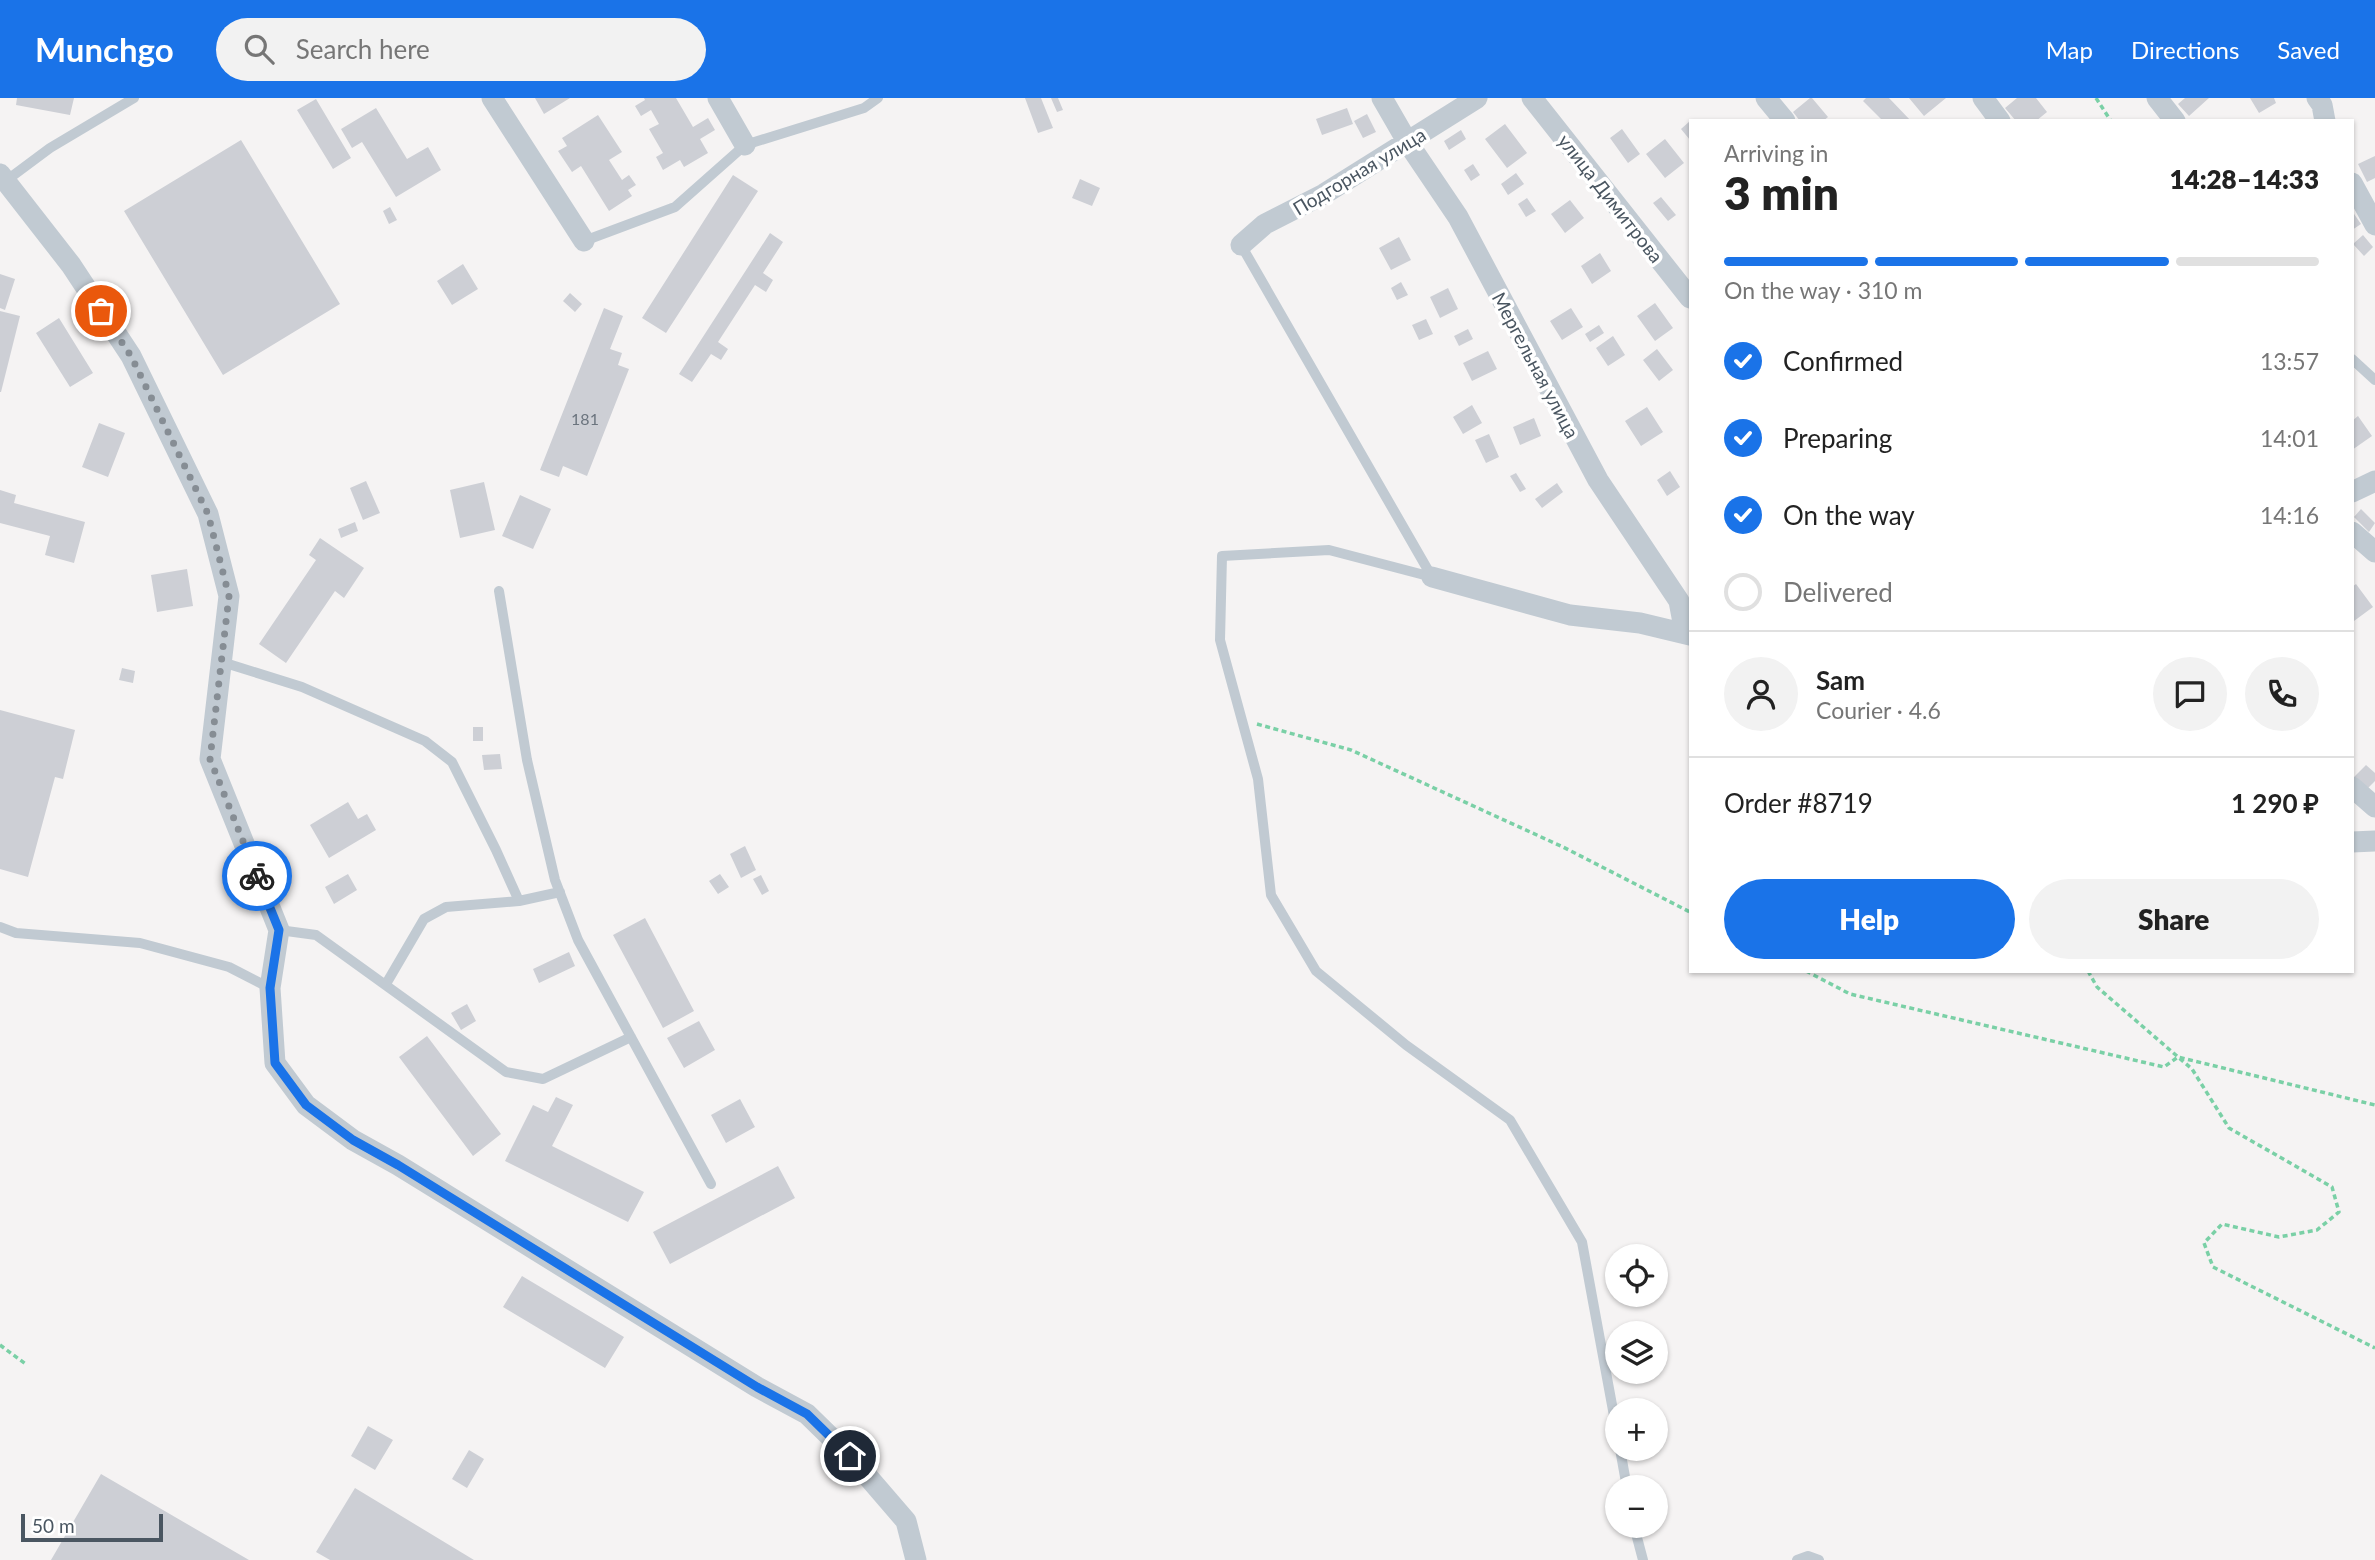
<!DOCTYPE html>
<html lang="en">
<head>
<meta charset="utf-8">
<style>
  body { margin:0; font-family:Lato,sans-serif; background:#f2f2f2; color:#222; height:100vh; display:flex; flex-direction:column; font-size:26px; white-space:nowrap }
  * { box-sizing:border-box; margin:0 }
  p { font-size:23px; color:#767676 }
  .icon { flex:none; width:38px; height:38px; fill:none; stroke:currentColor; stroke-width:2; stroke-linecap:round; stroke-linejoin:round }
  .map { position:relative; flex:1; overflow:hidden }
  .drawer { position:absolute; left:1689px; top:21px; width:665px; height:854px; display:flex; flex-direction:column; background:#fff; border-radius:0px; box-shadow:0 2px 5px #0004 }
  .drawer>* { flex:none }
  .fabs { position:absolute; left:1605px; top:1146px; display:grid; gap:14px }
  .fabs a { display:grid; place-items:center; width:63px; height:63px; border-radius:50%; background:#fff; box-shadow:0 2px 5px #0004; font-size:35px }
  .scale { position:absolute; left:21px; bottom:18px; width:142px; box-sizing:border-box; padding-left:7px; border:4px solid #4a5661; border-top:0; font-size:19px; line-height:24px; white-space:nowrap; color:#4a5661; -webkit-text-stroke:5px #fff; paint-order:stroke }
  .pin { position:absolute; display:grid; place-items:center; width:60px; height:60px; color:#fff; margin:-30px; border:4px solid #fff; border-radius:50%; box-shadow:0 2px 7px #0007 }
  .courier { position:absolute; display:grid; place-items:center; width:70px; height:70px; margin:-35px; border:5px solid #1a73e8; border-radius:50%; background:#fff; color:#222; box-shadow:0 2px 9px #0007 }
  .headline em { font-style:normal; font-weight:800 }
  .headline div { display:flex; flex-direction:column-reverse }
  .headline { display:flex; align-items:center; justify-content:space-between; height:119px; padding:0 35px }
  h1 { font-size:46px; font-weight:800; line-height:52px }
  .bar { display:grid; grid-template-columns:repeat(4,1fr); gap:10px 7px; align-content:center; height:84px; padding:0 35px }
  .bar i { height:9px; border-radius:5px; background:#e0e0e0 }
  .bar .current { background:#1a73e8 }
  .bar p { grid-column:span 4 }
  .line { display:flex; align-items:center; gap:18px; padding:0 35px; border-top:2px solid #e0e0e0 }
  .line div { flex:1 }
  .round { display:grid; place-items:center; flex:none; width:74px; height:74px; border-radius:37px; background:#f2f2f2 }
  ol { padding:0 35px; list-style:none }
  li { display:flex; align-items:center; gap:21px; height:77px }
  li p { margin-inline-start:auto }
  li .icon { padding:7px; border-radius:50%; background:#1a73e8; color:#fff; stroke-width:4 }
  li:last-child { color:#767676 }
  li i { width:38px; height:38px; border:4px solid #e0e0e0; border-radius:50% }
  .cta { display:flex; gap:14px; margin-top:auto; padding:14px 35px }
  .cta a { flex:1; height:80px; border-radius:42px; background:#1a73e8; color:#fff; font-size:28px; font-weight:800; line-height:80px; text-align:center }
  .cta a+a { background:#f2f2f2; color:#222 }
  header { display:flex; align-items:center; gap:42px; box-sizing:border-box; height:98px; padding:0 35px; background:#1a73e8; color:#fff }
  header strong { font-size:33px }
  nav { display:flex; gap:38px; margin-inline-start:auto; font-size:24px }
  .search { width:490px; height:63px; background:#f2f2f2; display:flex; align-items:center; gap:18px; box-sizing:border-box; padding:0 24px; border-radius:38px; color:#767676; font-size:26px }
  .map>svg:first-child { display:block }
  .building { fill:#cdcfd5 }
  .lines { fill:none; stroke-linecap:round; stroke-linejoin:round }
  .path { stroke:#7ad0a6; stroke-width:3.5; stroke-dasharray:5 3.5; stroke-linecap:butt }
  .lane { stroke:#c1cad2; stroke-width:10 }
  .street { stroke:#c1cad2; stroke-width:21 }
  .done { stroke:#868d94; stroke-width:7; stroke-dasharray:0 12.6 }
  .route { stroke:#1a73e8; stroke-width:9 }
  .labels { text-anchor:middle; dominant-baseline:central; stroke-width:7; stroke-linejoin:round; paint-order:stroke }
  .number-label { font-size:16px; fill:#6b747e }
  .street-label { font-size:19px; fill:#4a5661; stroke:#fff }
</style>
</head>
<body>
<header>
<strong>Munchgo</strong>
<div class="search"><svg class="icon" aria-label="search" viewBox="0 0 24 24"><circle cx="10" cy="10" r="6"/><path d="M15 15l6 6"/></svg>Search here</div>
<nav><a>Map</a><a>Directions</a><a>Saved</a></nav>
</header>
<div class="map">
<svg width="2375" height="1462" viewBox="0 0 2375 1462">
  <rect width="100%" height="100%" fill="#f5f3f3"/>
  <path class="building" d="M17,0H74L70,17L16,7Z
    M535,0H570L544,16Z
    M644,0H676L693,29L708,20L715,32L700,41L708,55L684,69L680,62L663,72L656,59L663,55L649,31L659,26L651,12L641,18L635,8L645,2Z
    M1025,0H1041L1053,30L1038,35Z
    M1051,0H1058L1063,12L1057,14Z
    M1810,0H1812L1828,19L1823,23H1800L1793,14Z
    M1866,0H1889L1911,23H1883L1863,3Z
    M1909,0H1946L1924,18Z
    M2017,0H2036L2047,14L2036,23H2016L2005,10Z
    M2185,0H2209L2189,18L2178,6Z
    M2250,0H2274L2276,5L2259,15Z
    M316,1L351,60L333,71L297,12Z
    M376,10L407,61L428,49L441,72L396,99L362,44L352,50L341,31Z
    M1347,10L1353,26L1322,37L1316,21Z
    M1367,16L1376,34L1363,40L1354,23Z
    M598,17L622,54L609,62L622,82L629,77L636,87L628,92L632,98L609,113L581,68L572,74L558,53L567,48L562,40Z
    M1690,23V42L1681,31Z
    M1505,26L1527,55L1507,70L1485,41Z
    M1622,31L1640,56L1628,65L1610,40Z
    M1461,32L1466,41L1449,52L1444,43Z
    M1665,41L1684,65L1665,80L1646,56Z
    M241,42L340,206L223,277L124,113Z
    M2375,58V80L2367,84L2358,66Z
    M1473,66L1480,77L1471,83L1464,72Z
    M1516,75L1524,86L1508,97L1501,86Z
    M733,77L758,93L666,235L642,220Z
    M1080,81L1100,90L1092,108L1072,100Z
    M1661,99L1676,117L1668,123L1653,105Z
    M1527,100L1536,113L1526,119L1518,106Z
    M1570,102L1584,120L1565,135L1551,116Z
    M390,109L397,122L389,126L383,113Z
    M2352,113L2361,126L2352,132Z
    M770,135L783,144L763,175L773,182L766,194L755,187L718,244L728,251L721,262L711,256L692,284L679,276Z
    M2363,137L2373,149L2364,158L2353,146Z
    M1399,139L1411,162L1391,172L1379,150Z
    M1600,155L1611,173L1592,186L1581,168Z
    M463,166L478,191L452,207L437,183Z
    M0,176L15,181L5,212L0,210Z
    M1401,184L1408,197L1397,202L1391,190Z
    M1448,190L1458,211L1440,220L1430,199Z
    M570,195L582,206L575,214L563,203Z
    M1655,205L1673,230L1655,243L1637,218Z
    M604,210L623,218L610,251L622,255L618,267L629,271L587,378L563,368L559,379L540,372Z
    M1571,210L1583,229L1562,242L1550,223Z
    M0,213L20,218L1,294H0Z
    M59,220L93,275L70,289L36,235Z
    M1426,221L1433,236L1419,242L1412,227Z
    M1599,227L1604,235L1590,244L1585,236Z
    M1468,231L1473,241L1459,248L1454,238Z
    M1613,238L1625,257L1608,268L1596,250Z
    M1657,251L1673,272L1659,283L1643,262Z
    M1488,253L1497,271L1472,283L1463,265Z
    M1472,307L1482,325L1463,336L1453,319Z
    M1647,309L1663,334L1641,348L1625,323Z
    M2358,318L2372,338L2352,352V323Z
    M1534,320L1541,338L1520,347L1513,329Z
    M99,325L125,335L108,379L82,369Z
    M1489,336L1499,359L1486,365L1475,342Z
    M1670,373L1680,389L1667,398L1657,382Z
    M1516,375L1526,391L1520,394L1510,378Z
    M366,383L380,415L363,422L350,390Z
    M484,384L495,432L460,440L450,392Z
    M1557,385L1563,394L1542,410L1535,401Z
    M0,392L16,397L14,405L85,424L74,465L45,457L50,438L0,425Z
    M520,397L551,411L533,451L502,438Z
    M2361,411L2375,425L2369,434L2354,419Z
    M355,424L358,433L341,440L338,431Z
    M320,440L364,470L344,500L335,493L286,565L259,546L316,462L309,457Z
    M187,471L193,508L157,514L151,477Z
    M2356,486L2373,509L2354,523L2352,489Z
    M122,570L135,573L133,585L119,582Z
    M0,612L75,632L63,681L55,679L28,779L0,771Z
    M473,629H483V643H473Z
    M500,656L502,671L484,672L482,657Z
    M2366,667L2375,675V683L2366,692L2353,680Z
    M348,704L358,721L367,716L376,732L329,760L310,727Z
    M745,748L756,772L741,780L730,756Z
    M348,776L357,792L334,806L325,789Z
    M720,776L729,789L718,796L709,783Z
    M761,777L769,793L762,797L753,781Z
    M645,820L694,913L663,930L613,837Z
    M569,854L575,868L539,885L533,871Z
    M467,906L476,923L461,932L451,915Z
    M699,923L715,952L684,970L667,940Z
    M427,938L501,1036L473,1058L399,959Z
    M556,999L573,1007L552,1048L644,1094L628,1124L505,1063L533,1007L548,1014Z
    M740,1001L755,1029L726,1045L711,1017Z
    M778,1068L795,1100L670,1166L653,1134Z
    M522,1178L624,1239L605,1270L503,1209Z
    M368,1328L393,1342L375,1372L351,1358Z
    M469,1352L484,1361L467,1390L452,1381Z
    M101,1376L249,1462H51Z
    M355,1390L474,1462H330L316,1454Z"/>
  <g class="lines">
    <path class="path" d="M2096,0L2111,23
      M1257,626L1351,652L1563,749L1690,814
      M1806,873L1850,896L2164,969L2178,959L2375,1007
      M2088,873L2097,889L2192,971L2229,1030L2332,1089L2339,1114L2317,1132L2279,1139L2222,1126L2204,1145L2213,1169L2375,1250
      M0,1247L27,1267"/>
    <path class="lane" d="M7,82L50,50L134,0
      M584,143L675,109L745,47L864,10L878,0
      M1241,147L1432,479
      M2352,261L2375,282
      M1432,479L1329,452L1222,458L1220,542L1258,681L1271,797L1316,873L1406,947L1510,1022L1582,1144L1617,1334
      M499,493L527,662L555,782L578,842L711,1086
      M222,564L302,589L425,643L452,664L496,752L519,803
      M0,829L16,835L140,845L229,869L270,890
      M279,832L316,837L506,974L543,981L631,939
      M386,886L424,821L446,809L519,803L560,794
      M1620,1351L1627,1390
      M1634,1428L1643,1462
      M1797,1462L1808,1458L1819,1462"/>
    <path class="street" d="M492,0L584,143
      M718,0L745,47
      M1382,0L1408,45L1458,119L1598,382L1679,503L1685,535
      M1532,0L1690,200
      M1766,0L1785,23
      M1983,0L2000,23
      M2157,0L2175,23
      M2317,0L2322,7L2325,23
      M0,76L71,167L131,258L208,416L229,498L210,661L279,832L270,890L275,965L306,1007L353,1042L398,1067L757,1289L807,1316L850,1358L906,1423L916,1462
      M2352,85L2375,127
      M1241,147L1265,126L1324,96L1477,0
      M2352,394L2375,383
      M2352,434L2375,454
      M1432,479L1570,517L1640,525L1690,537
      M2352,689L2375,709
      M2352,744L2375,743"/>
  </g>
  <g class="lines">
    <path class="done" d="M101,213L131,258L208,416L229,498L210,661L257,778"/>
    <path class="route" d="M257,778L279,832L270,890L275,965L306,1007L353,1042L398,1067L757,1289L807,1316L850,1358"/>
  </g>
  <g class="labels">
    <g class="number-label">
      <text x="585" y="320">181</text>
    </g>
    <g class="street-label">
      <text transform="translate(1359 73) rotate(-31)">Подгорная улица</text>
      <text transform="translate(1611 100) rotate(52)">улица Димитрова</text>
      <text transform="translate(1536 267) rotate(62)">Мергельная улица</text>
    </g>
  </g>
</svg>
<div class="fabs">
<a><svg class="icon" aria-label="locate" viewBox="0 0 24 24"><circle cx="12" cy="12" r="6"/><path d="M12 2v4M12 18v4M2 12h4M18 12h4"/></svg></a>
<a><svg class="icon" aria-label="layers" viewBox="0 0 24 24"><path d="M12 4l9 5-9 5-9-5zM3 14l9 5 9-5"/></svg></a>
<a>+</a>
<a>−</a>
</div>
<div class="scale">50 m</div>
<div class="pin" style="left:101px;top:213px;background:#ea580c"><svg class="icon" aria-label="bag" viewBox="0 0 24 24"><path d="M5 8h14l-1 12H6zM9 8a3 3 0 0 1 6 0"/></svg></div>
<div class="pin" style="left:850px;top:1358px;background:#1f2937"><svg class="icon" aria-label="home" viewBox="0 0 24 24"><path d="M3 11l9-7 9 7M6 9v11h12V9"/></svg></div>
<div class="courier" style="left:257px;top:778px"><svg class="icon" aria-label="bike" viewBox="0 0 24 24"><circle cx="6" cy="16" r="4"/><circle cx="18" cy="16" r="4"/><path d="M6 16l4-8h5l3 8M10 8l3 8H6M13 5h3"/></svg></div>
<section class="drawer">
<div class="headline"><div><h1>3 min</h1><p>Arriving in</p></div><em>14:28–14:33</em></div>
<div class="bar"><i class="current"></i><i class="current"></i><i class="current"></i><i></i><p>On the way · 310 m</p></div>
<ol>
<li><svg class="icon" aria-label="check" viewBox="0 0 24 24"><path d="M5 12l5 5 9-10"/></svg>Confirmed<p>13:57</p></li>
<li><svg class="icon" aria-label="check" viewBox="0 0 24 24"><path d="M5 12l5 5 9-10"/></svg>Preparing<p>14:01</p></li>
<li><svg class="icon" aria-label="check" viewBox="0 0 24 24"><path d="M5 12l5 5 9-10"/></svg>On the way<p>14:16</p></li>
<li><i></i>Delivered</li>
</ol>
<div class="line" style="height:126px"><a class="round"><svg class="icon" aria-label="person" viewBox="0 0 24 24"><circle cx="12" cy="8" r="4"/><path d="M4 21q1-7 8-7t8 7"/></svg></a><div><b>Sam</b><p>Courier · 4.6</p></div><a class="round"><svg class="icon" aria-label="chat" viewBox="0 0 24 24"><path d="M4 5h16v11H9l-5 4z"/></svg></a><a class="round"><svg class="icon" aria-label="phone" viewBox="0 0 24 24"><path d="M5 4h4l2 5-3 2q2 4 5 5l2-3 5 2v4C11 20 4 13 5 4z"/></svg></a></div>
<div class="line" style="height:91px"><div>Order #8719</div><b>1 290 ₽</b></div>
<div class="cta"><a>Help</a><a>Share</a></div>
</section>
</div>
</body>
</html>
